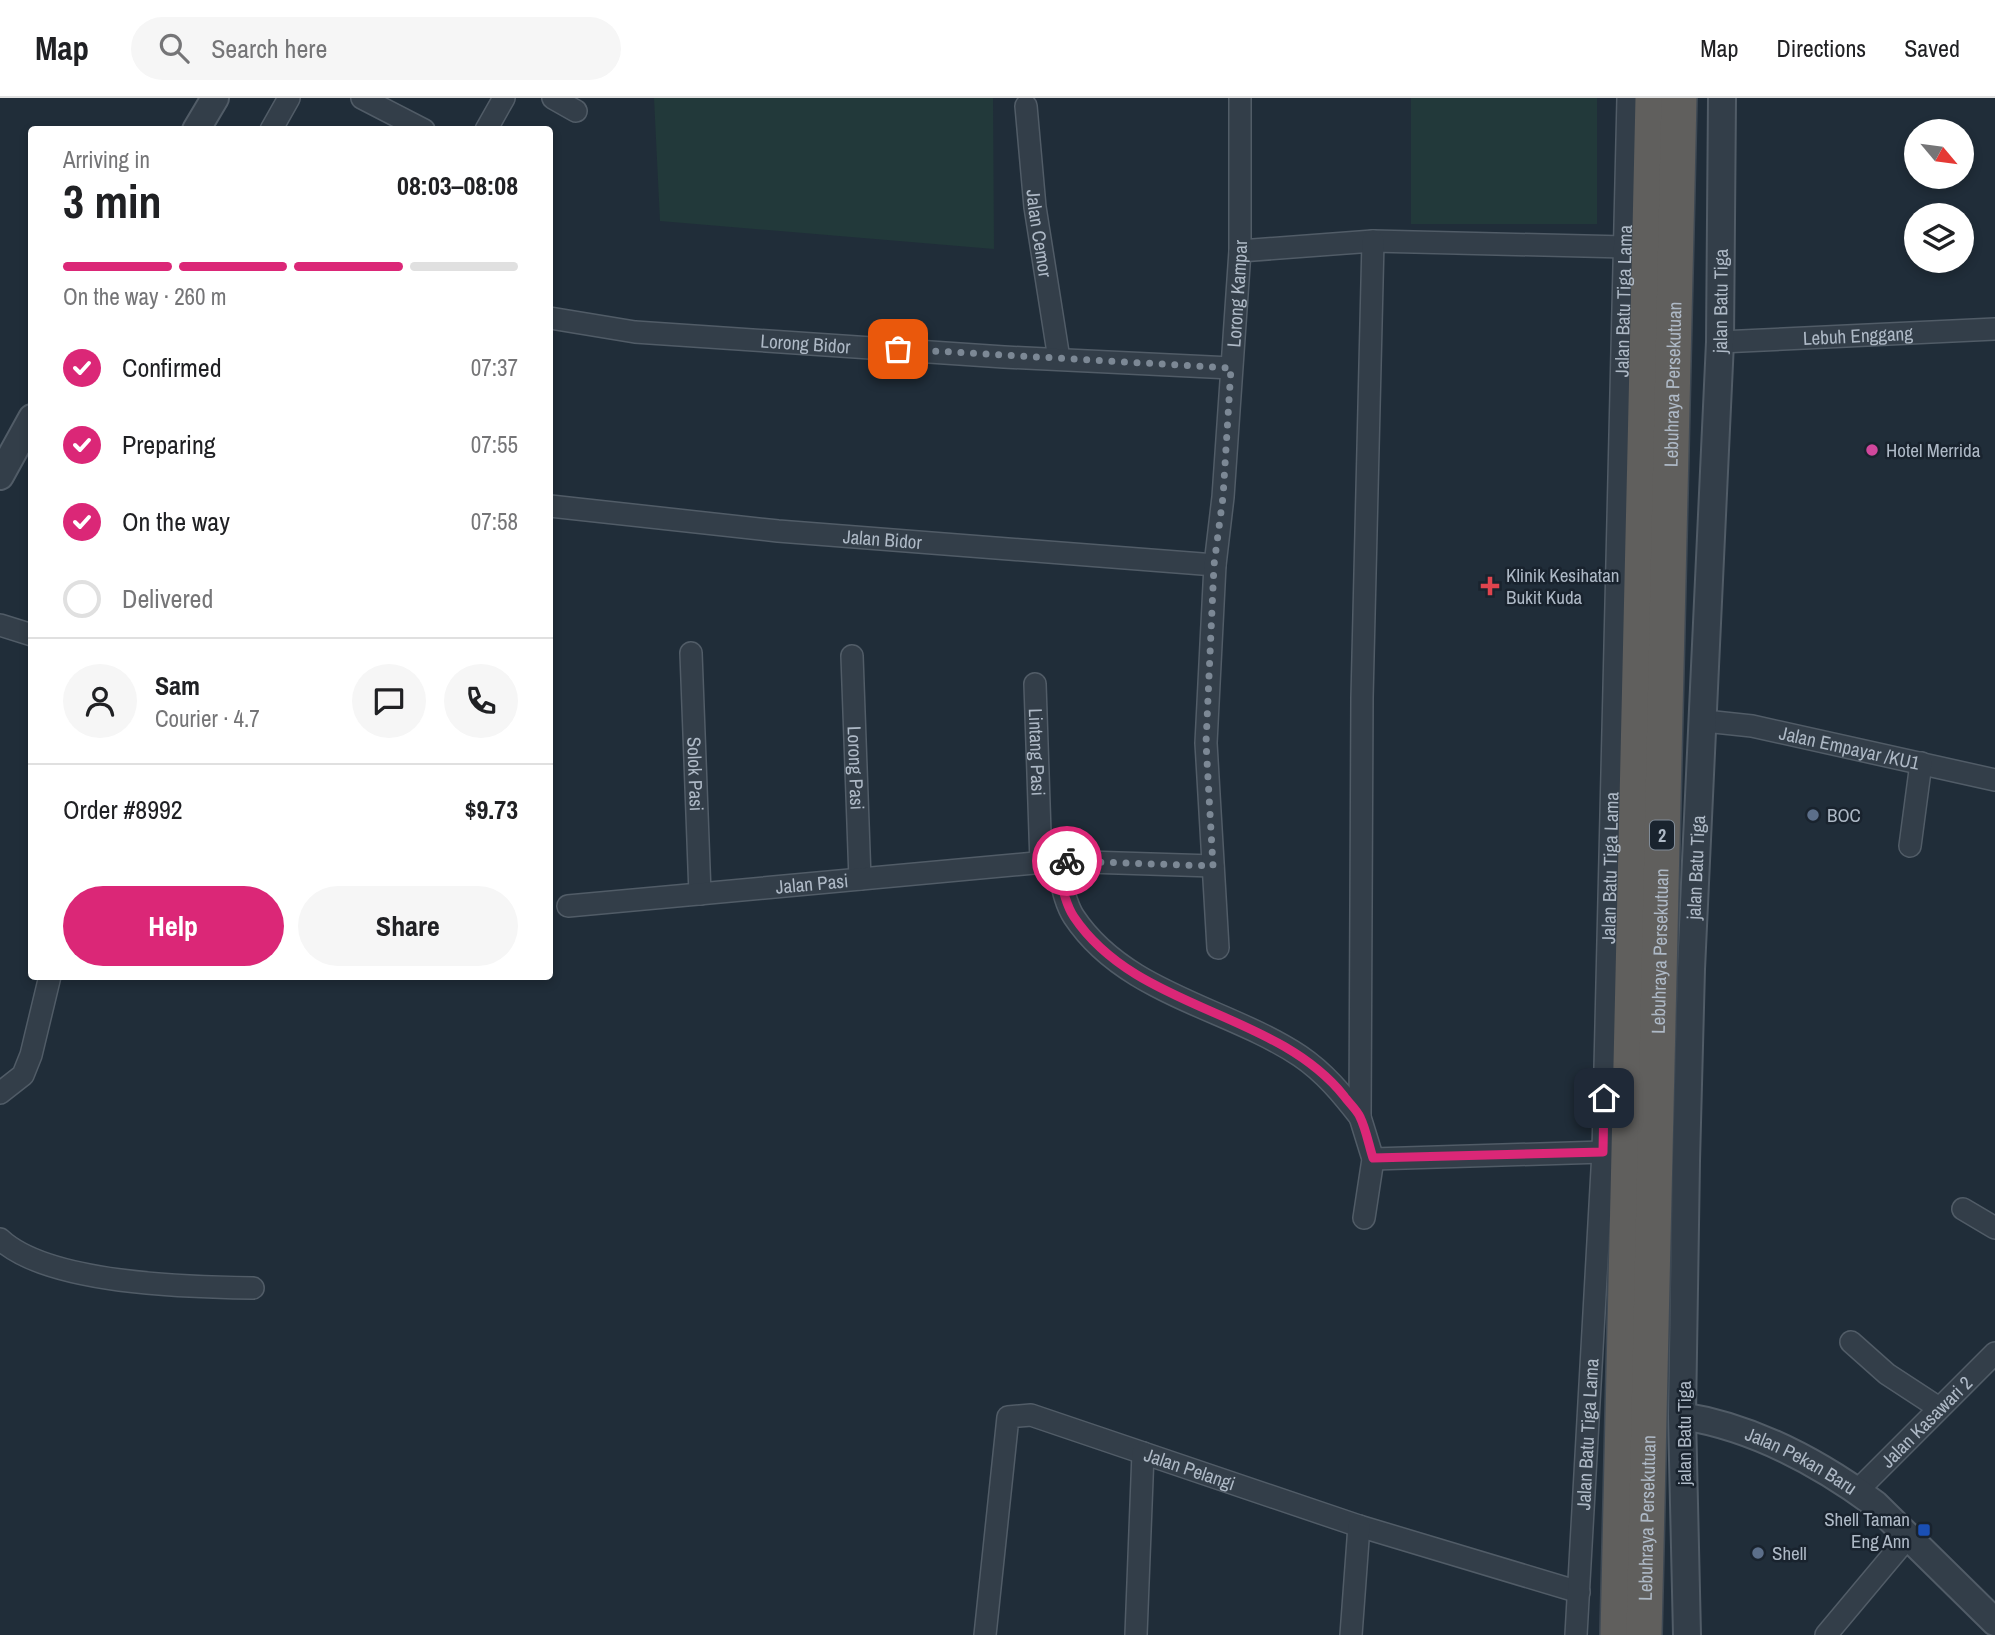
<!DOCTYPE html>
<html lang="en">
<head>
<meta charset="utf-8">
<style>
  body { margin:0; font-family:"Archivo Narrow",sans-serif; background:#f6f6f6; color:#202124; height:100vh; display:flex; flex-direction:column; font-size:26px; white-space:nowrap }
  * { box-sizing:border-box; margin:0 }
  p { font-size:23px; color:#757577 }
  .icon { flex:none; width:38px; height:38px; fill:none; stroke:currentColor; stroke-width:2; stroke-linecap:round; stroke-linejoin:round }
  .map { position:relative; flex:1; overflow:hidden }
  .panel { position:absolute; left:28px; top:28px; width:525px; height:854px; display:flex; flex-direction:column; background:#fff; border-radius:7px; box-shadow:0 4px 10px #0003 }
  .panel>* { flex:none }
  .needle { width:46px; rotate:119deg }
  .controls { position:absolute; left:1904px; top:21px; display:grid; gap:14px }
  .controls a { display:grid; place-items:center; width:70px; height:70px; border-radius:50%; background:#fff; box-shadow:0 4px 10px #0003; font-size:35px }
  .pin { position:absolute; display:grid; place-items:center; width:60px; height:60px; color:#fff; margin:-30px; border-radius:14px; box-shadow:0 4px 10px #0006 }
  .courier { position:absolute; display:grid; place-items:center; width:70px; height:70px; margin:-35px; border:5px solid #db2777; border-radius:50%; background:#fff; color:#222; box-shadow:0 2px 9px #0007 }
  .summary em { font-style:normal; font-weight:700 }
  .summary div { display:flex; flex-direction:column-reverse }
  .summary { display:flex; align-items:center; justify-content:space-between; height:119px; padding:0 35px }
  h1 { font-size:46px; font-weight:700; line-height:52px }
  .bar { display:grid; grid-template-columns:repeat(4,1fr); gap:10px 7px; align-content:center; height:84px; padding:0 35px }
  .bar i { height:9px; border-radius:5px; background:#e0e0e0 }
  .bar .active { background:#db2777 }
  .bar p { grid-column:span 4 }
  .line { display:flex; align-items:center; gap:18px; padding:0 35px; border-top:2px solid #e0e0e0 }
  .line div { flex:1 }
  .round { display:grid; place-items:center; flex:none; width:74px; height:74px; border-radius:37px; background:#f6f6f6 }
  ol { padding:0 35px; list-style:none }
  li { display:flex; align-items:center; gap:21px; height:77px }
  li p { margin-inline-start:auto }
  li .icon { padding:7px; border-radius:50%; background:#db2777; color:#fff; stroke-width:4 }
  li:last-child { color:#757577 }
  li i { width:38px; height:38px; border:4px solid #e0e0e0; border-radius:50% }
  .primary-button { display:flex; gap:14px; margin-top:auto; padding:14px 35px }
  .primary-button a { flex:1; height:80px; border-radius:42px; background:#db2777; color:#fff; font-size:28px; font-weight:700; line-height:80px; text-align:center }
  .primary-button a+a { background:#f6f6f6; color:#202124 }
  header { display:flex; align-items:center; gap:42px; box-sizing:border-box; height:98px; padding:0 35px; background:#fff; border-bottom:2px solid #e0e0e0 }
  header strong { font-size:33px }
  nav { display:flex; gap:38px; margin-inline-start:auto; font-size:24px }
  .search { width:490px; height:63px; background:#f6f6f6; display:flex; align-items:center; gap:18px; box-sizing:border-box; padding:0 24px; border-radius:38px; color:#757577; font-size:26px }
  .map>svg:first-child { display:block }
  .green { fill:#22393a }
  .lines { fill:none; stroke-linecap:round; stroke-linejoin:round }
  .minor-casing { stroke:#515c67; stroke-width:24 }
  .tertiary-casing { stroke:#515c67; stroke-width:30 }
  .trunk-casing { stroke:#3e4954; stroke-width:38 }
  .minor { stroke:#333e49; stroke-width:21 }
  .tertiary { stroke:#333e49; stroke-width:26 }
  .trunk { stroke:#605f5d; stroke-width:35 }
  .done { stroke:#7c8895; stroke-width:7; stroke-dasharray:0 12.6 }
  .route { stroke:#db2777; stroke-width:9 }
  .hotel-dot { fill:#d1479c; stroke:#19232e; stroke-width:2.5 }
  .health-dot { fill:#e0444e; stroke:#19232e; stroke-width:2.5 }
  .service-dot { fill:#5c6f8a; stroke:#19232e; stroke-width:2.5 }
  .transit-dot { fill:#1a4fb4; stroke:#19232e; stroke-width:2.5 }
  .labels { text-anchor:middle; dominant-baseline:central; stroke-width:5; stroke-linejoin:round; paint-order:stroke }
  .shield { fill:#19232e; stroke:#818c98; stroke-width:2 }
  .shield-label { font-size:18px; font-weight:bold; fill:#aeb9c6 }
  .street-label { font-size:19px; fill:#aeb9c6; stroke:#19232e }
  .poi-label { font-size:19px; fill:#aeb9c6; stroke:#19232e; text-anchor:start }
</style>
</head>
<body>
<header>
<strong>Map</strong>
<div class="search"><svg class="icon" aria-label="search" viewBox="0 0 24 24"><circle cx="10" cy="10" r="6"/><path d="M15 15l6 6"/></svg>Search here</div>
<nav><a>Map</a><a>Directions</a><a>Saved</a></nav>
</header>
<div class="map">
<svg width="1995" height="1537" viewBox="0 0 1995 1537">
  <rect width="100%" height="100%" fill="#202d39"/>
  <path class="green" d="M654,0H993L994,151L660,123Z
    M1411,0H1597V126H1411Z"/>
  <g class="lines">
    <defs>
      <g id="minor">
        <path d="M362,0L424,32"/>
        <path d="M553,0L576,13"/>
        <path id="s1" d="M1026,8L1035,109L1059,261"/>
        <path d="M271,32L289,0"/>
        <path d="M486,32L504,0"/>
        <path d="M1240,153L1373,143L1625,149"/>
        <path id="s2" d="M550,220L635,234L1004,259L1231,270"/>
        <path id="s3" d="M1720,244L1995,231"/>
        <path id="s4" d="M550,408L778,433L1215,467"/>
        <path d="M0,527L32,537"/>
        <path id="s5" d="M691,555L700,796"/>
        <path id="s6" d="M852,558L860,781"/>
        <path id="s7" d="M1035,586L1041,765"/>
        <path id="s8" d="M1705,623L1752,628L1995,682"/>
        <path d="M1910,748L1921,665"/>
        <path d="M1056,763C1061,781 1064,804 1074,819C1125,896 1228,910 1300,958C1325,975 1342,996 1360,1019"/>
        <path id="s9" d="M568,808L1056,763L1213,768"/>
        <path id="s10" d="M1218,850L1206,645L1215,467L1223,399L1240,153V0"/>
        <path d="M0,995L23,977L31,957L50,878"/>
        <path d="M1373,1061L1603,1054"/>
        <path d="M1963,1111L1995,1130"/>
        <path d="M1364,1120L1373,1061L1360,1019L1362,600L1373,143"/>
        <path d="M0,1141C48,1186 187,1189 253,1190"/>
        <path d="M1851,1244L1887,1276L1939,1310"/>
        <path id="s11" d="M1857,1393L1995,1255"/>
        <path id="s12" d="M985,1537L1008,1319L1031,1317L1359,1428L1579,1494"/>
        <path d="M1136,1537L1143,1355"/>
        <path d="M1351,1537L1359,1428"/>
        <path id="s13" d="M1576,1537L1603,1054L1628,0"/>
        <path d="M1826,1537L1908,1439"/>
      </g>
      <g id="tertiary">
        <path d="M196,32L215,0"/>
        <path d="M0,378L32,320"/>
        <path id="s14" d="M1682,1318C1753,1329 1818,1364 1875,1406L1995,1524"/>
        <path id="s15" d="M1687,1537L1682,1318L1686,1063L1691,871L1720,244L1722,0"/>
      </g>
      <g id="trunk">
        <path d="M1618,1537L1653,0"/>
        <path id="s16" d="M1644,1537L1679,0"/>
      </g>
    </defs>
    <use href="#minor" class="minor-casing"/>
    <use href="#tertiary" class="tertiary-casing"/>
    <use href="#trunk" class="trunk-casing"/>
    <use href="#minor" class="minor"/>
    <use href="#tertiary" class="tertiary"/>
    <use href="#trunk" class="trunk"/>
  </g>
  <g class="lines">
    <path class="done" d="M898,251L1231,270L1223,399L1214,467L1206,645L1213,768L1067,763"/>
    <path class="route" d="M1067,763H1056C1061,781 1064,804 1074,819C1137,913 1275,912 1344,998C1349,1005 1357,1012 1360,1019C1366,1031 1369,1048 1373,1060L1603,1054L1604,1000"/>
  </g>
  <circle class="hotel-dot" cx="1872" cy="352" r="7"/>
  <path class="health-dot" d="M1486.5 477.5h7v7h7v7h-7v7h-7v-7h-7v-7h7z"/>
  <g class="service-dot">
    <circle cx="1813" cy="717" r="7"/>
    <circle cx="1758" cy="1455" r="7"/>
  </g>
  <rect class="transit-dot" x="1917" y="1425" width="14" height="14" rx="3.5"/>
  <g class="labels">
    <rect class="shield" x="1650" y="722.5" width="24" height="29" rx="5"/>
    <g class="shield-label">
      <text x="1662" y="737">2</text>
    </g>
    <g class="street-label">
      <text stroke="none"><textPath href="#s1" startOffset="128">Jalan Cemor</textPath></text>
      <text stroke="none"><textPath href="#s10" startOffset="656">Lorong Kampar</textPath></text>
      <text stroke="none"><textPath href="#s13" startOffset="1335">Jalan Batu Tiga Lama</textPath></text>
      <text stroke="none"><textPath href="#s15" startOffset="1335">jalan Batu Tiga</textPath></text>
      <text stroke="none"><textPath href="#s3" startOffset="138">Lebuh Enggang</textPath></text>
      <text stroke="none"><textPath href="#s2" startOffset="257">Lorong Bidor</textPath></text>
      <text stroke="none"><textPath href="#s16" startOffset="1251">Lebuhraya Persekutuan</textPath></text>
      <text stroke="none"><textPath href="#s4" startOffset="334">Jalan Bidor</textPath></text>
      <text stroke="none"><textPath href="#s8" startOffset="147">Jalan Empayar /KU1</textPath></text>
      <text stroke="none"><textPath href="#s7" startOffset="68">Lintang Pasi</textPath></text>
      <text stroke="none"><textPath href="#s6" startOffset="112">Lorong Pasi</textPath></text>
      <text stroke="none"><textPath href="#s5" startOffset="121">Solok Pasi</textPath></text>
      <text stroke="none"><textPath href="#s15" startOffset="768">jalan Batu Tiga</textPath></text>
      <text stroke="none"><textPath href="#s13" startOffset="768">Jalan Batu Tiga Lama</textPath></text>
      <text stroke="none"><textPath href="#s9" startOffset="245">Jalan Pasi</textPath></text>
      <text stroke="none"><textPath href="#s16" startOffset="684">Lebuhraya Persekutuan</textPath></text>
      <text stroke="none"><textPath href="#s11" startOffset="98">Jalan Kasawari 2</textPath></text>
      <text stroke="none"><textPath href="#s13" startOffset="201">Jalan Batu Tiga Lama</textPath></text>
      <text transform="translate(1684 1335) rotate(-90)">jalan Batu Tiga</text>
      <text stroke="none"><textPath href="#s14" startOffset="128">Jalan Pekan Baru</textPath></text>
      <text stroke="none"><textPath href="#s12" startOffset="410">Jalan Pelangi</textPath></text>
      <text stroke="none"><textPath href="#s16" startOffset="117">Lebuhraya Persekutuan</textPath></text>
    </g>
    <g class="poi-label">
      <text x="1886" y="352">Hotel Merrida</text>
      <text x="1506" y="477">Klinik Kesihatan<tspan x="1506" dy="22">Bukit Kuda</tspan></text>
      <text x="1827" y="717">BOC</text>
      <text x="1910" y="1421" text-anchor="end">Shell Taman<tspan x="1910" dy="22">Eng Ann</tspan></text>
      <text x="1772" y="1455">Shell</text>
    </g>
  </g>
</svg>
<div class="controls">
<a><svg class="needle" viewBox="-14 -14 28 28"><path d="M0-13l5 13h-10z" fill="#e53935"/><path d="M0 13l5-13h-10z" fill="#757577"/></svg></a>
<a><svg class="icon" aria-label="layers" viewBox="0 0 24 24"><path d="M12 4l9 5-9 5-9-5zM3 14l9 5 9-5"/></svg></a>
</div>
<div class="pin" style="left:898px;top:251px;background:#ea580c"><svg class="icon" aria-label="bag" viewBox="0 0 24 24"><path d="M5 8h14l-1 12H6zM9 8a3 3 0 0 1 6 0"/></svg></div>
<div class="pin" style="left:1604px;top:1000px;background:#1f2937"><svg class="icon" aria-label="home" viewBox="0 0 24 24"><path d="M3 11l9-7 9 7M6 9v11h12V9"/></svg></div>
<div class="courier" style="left:1067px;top:763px"><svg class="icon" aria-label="bike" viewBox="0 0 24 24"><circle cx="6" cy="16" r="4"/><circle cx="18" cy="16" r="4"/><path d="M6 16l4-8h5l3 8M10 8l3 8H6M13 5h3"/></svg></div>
<section class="panel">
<div class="summary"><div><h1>3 min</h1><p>Arriving in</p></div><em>08:03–08:08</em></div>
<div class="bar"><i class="active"></i><i class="active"></i><i class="active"></i><i></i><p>On the way · 260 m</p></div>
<ol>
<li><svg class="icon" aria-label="check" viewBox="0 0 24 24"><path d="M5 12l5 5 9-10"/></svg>Confirmed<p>07:37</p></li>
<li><svg class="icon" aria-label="check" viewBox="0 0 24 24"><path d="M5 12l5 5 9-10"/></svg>Preparing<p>07:55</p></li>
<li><svg class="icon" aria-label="check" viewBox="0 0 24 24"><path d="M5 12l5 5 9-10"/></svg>On the way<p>07:58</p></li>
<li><i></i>Delivered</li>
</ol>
<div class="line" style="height:126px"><a class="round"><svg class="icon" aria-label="person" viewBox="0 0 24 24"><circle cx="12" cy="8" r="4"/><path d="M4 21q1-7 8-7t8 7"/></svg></a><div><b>Sam</b><p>Courier · 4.7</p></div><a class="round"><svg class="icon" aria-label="chat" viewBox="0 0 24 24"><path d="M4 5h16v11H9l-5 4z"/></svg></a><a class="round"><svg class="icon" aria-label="phone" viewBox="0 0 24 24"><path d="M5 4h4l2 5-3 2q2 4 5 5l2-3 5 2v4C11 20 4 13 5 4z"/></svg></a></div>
<div class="line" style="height:91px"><div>Order #8992</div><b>$9.73</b></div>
<div class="primary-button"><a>Help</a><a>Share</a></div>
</section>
</div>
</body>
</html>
